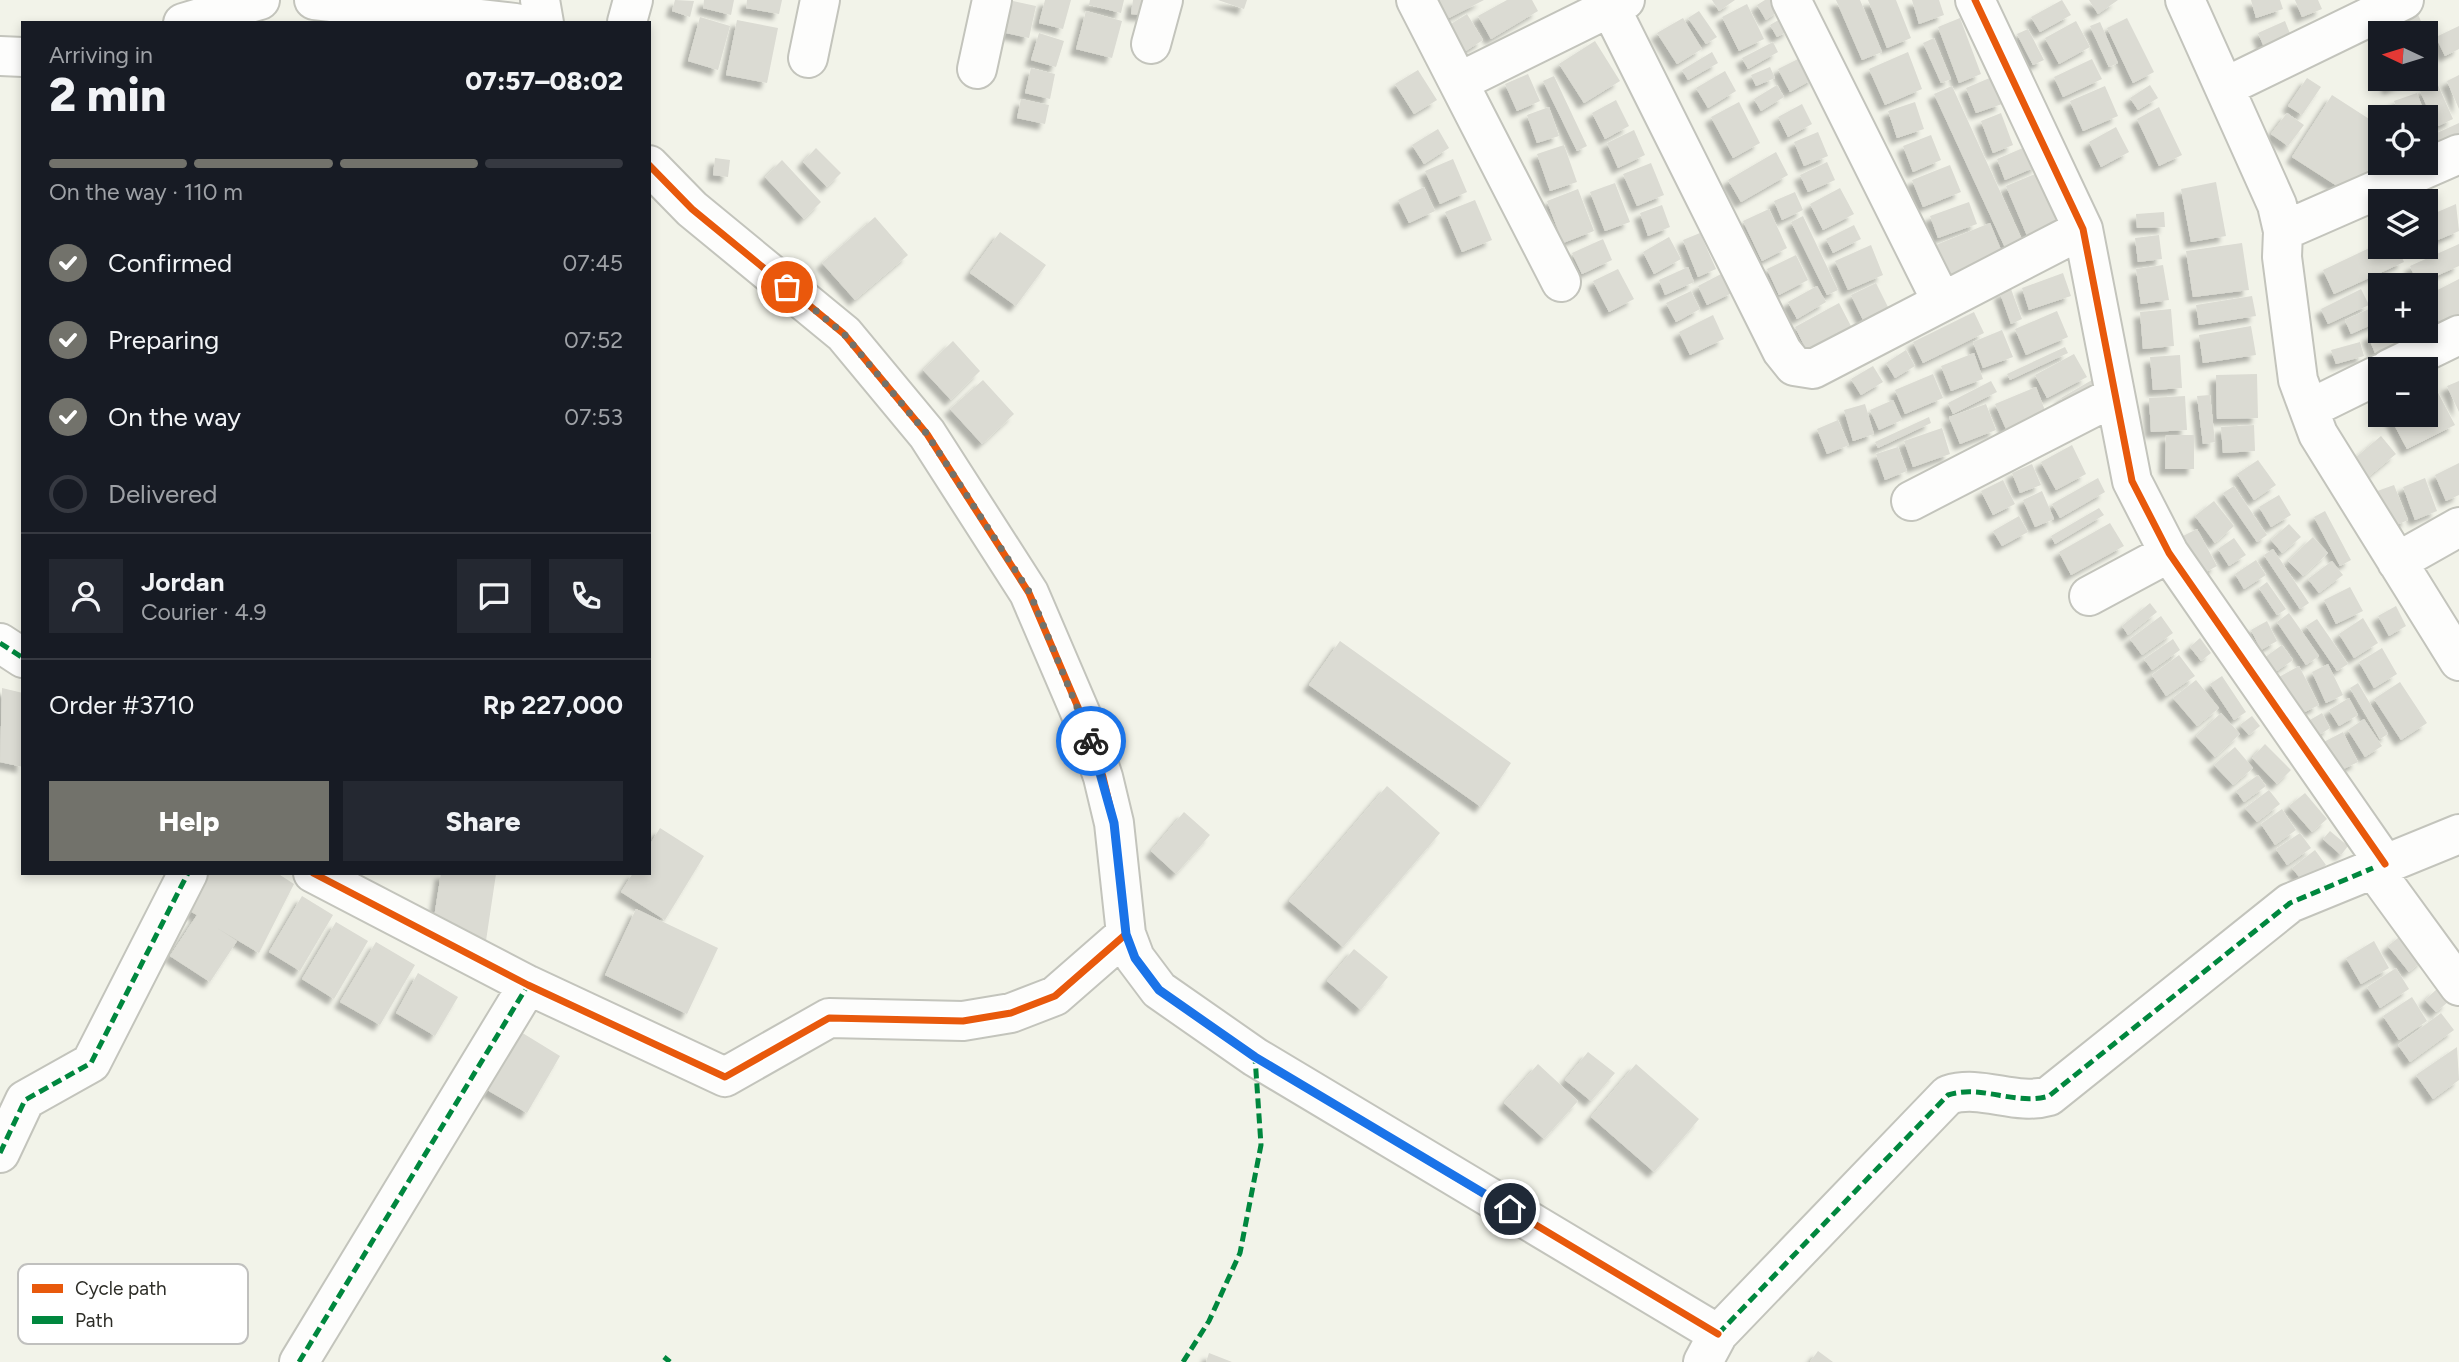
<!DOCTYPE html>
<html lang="en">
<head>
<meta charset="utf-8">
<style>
  body { margin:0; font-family:Figtree,sans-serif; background:#242831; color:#f1f3f6; height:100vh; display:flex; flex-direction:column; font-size:26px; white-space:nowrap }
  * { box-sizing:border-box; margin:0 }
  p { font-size:23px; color:#9ea1a6 }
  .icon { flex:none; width:38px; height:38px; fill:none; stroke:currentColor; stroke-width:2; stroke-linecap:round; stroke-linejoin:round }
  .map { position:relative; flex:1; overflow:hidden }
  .sheet { position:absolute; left:21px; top:21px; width:630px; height:854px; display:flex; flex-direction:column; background:#171b24; border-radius:0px; box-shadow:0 4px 10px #0003 }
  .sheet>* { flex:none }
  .needle { width:46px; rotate:274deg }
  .fabs { position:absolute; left:2368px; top:21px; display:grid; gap:14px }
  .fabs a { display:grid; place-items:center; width:70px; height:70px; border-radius:0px; background:#171b24; box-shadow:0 4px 10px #0003; font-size:35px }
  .pin { position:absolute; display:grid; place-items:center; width:60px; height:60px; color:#fff; margin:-30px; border:4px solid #fff; border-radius:50%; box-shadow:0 2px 7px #0007 }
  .courier { position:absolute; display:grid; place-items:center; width:70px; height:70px; margin:-35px; border:5px solid #1a73e8; border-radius:50%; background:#fff; color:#222; box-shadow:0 2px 9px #0007 }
  .head em { font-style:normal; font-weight:800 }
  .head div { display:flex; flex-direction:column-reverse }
  .head { display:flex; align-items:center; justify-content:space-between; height:119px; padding:0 28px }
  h1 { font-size:46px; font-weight:800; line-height:52px }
  .bar { display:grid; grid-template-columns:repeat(4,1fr); gap:10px 7px; align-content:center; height:84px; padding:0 28px }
  .bar i { height:9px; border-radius:5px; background:#363941 }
  .bar .current { background:#72726b }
  .bar p { grid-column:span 4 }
  .line { display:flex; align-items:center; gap:18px; padding:0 28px; border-top:2px solid #363941 }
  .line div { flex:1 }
  .round { display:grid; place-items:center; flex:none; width:74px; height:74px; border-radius:0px; background:#242831 }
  ol { padding:0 28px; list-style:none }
  li { display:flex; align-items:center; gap:21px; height:77px }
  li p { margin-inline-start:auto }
  li .icon { padding:7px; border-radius:50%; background:#72726b; color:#fff; stroke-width:4 }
  li:last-child { color:#9ea1a6 }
  li i { width:38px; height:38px; border:4px solid #363941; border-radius:50% }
  .primary-button { display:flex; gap:14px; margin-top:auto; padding:14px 28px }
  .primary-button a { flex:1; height:80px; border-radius:0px; background:#72726b; color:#fff; font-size:28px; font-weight:800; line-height:80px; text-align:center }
  .primary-button a+a { background:#242831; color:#f1f3f6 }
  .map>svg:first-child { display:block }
  .building { fill:#dbdbd3; filter:url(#shadow) }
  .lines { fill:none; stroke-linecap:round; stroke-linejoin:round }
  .minor-casing { stroke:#c3c4bc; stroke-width:42 }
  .minor { stroke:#fdfdfc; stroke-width:38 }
  .quiet { stroke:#00873e; stroke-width:5; stroke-dasharray:10 5; stroke-linecap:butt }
  .cycleway-casing { stroke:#fff; stroke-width:11 }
  .cycleway { stroke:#e8590c; stroke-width:7 }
  .done { stroke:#72726b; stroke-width:7; stroke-dasharray:0 12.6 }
  .route { stroke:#1a73e8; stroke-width:9 }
  .key { fill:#fff; stroke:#c0c0be; stroke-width:2 }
  .key-label { font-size:19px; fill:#2d2d27 }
</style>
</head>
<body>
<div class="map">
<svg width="2459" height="1362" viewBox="0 0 2459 1362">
  <defs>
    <filter id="shadow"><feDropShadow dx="-6" dy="6" stdDeviation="2" flood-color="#0004"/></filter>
  </defs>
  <rect width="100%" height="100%" fill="#f2f3e9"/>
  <path class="building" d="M675,0L694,1L690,17L672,11Z
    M704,0H734L731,15L703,8Z
    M747,0H782L779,14L746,8Z
    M1045,0H1071L1063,29L1039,23Z
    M1090,0H1124L1121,13L1089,5Z
    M1133,0H1153L1152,16L1131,14Z
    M1218,0H1247L1244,9Z
    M1435,0H1484L1445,20Z
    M1507,0H1532L1538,11L1491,39L1478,16Z
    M1712,0H1735L1719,11Z
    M1765,0H1774L1780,10L1766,20L1757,5Z
    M1836,0H1860L1882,52L1862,60Z
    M1868,0H1896L1911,38L1887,48Z
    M1912,0H1939L1944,15L1919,24Z
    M2062,0L2071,15L2040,32L2031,17Z
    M2089,0H2118L2098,14Z
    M2251,0H2280L2283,9L2256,18Z
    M2295,0H2318L2322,9L2302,17Z
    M1013,1L1036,6L1029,38L1006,33Z
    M1747,4L1764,39L1739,51L1722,17Z
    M1086,11L1122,21L1112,58L1076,49Z
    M1699,11L1717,37L1706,44L1688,18Z
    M2417,12L2426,33H2400L2396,20Z
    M1467,14L1483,40L1461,54L1446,27Z
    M700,17L730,26L718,70L688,61Z
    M1683,18L1702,49L1677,64L1657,33Z
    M1782,18L1790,30L1777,37L1770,25Z
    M1960,18L1981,74L1959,83L1938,27Z
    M2127,18L2154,72L2133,83L2107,28Z
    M737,20L778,28L767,83L726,75Z
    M2076,21L2090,47L2059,64L2045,38Z
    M2285,21L2291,36L2264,47L2258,33Z
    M2100,22L2118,63L2109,67L2090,26Z
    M2459,26V49L2445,56L2436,37Z
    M2028,29L2044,60L2033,65L2017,34Z
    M1039,33L1064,41L1056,67L1031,60Z
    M2426,34L2437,64L2426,68Z
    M1934,38L1951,79L1941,83L1923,43Z
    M1595,41L1620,81L1584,103L1559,64Z
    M1773,42L1778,52L1748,69L1742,58Z
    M1712,52L1718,63L1688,80L1682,70Z
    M1908,52L1922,89L1885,105L1869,69Z
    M1804,56L1815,78L1790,92L1778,69Z
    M2092,59L2102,79L2063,97L2054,77Z
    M1770,67L1775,78L1756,86L1751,75Z
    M1031,68L1055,74L1050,99L1025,93Z
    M1418,70L1437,100L1414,114L1395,84Z
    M1725,71L1736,91L1708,108L1696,88Z
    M1528,74L1540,101L1517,111L1505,84Z
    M2459,75V109L2447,81Z
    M1554,76L1587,146L1577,151L1543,81Z
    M1992,77L2002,104L1976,113L1966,88Z
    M2307,78L2321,87L2302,115L2288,106Z
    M2385,79H2412L2389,89Z
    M2437,83L2453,119L2436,127L2420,91Z
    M1777,85L1784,97L1761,111L1754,99Z
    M2150,85L2158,98L2138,110L2130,98Z
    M1952,86L2025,246L2008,254L1934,94Z
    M2105,86L2118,116L2083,131L2070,101Z
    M2417,93L2426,117H2400L2394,101Z
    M2332,95L2380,126V152L2351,195L2292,157Z
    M1021,99L1049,105L1045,124L1017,118Z
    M1616,100L1629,126L1605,139L1592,113Z
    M1739,102L1760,143L1733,158L1711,117Z
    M1915,102L1924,129L1897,138L1888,111Z
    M1802,104L1812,124L1788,137L1778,117Z
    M1549,107L1559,136L1537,143L1527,115Z
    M2159,107L2182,155L2159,166L2137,119Z
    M2001,113L2013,145L1993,153L1981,121Z
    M2287,113L2304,125L2288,146L2271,134Z
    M2459,123V139L2433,150L2428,137Z
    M2116,127L2129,152L2101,167L2089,142Z
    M1438,129L1449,148L1424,164L1412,145Z
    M1634,130L1645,155L1618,168L1607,143Z
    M1818,132L1828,156L1804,166L1794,142Z
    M1931,135L1941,160L1913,172L1903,146Z
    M1564,145L1577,182L1550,191L1537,154Z
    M2030,145L2038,166L2005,180L1997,159Z
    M816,148L841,173L827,187L803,162Z
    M1776,152L1788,175L1741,202L1728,180Z
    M715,158L730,160L728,177L713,175Z
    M1453,159L1467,192L1440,204L1425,171Z
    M782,160L821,202L804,219L765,177Z
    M1827,162L1835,180L1808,192L1800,175Z
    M1651,163L1664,195L1637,206L1623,174Z
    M1950,165L1961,192L1923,207L1912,180Z
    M2047,169L2069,220L2028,238L2006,186Z
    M2216,182L2226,236L2191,242L2181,189Z
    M1615,183L1630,222L1605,231L1590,192Z
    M1424,187L1435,211L1409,223L1398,200Z
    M1840,188L1854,214L1823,230L1810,204Z
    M1578,189L1594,231L1563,243L1547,201Z
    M1795,192L1803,210L1782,220L1774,201Z
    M1475,200L1492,240L1462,252L1445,212Z
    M1969,202L1977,224L1938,238L1930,216Z
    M2456,204L2459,231L2426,245V217Z
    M1662,205L1670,227L1648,236L1640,213Z
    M1769,209L1787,248L1762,261L1743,221Z
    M2164,212L2165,227L2137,228L2136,214Z
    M1803,216L1838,290L1827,295L1791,222Z
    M875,217L908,255L855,300L822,263Z
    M1990,223L2002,252L1943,277L1931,247Z
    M1854,225L1861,239L1833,253L1826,239Z
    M1000,232L1046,265L1016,306L970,273Z
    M1700,233L1716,269L1698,277L1683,240Z
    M2159,235L2162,259L2138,262L2135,238Z
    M1669,237L1681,259L1654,274L1643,252Z
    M1603,239L1612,260L1582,274L1572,253Z
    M2242,243L2249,290L2193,297L2186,251Z
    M2380,243V247H2397L2404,262L2334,294L2323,270Z
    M2459,244V266L2418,284L2410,266Z
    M1871,245L1883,275L1848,290L1835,261Z
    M1796,255L1808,280L1779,295L1767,269Z
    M2163,265L2169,300L2141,304L2136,269Z
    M1688,267L1694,282L1665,295L1659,280Z
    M1618,269L1634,299L1609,312L1593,281Z
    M1725,272L1734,292L1707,305L1698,286Z
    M2063,273L2071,296L2029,310L2022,288Z
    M2459,279V322L2443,330L2426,296Z
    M1876,283L1888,307L1863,320L1851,295Z
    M1817,286L1826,302L1797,319L1788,302Z
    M2011,289L2022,319L2011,324L2000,293Z
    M2361,289L2369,305L2328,324L2321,309Z
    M1691,291L1700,309L1676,322L1666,303Z
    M2252,296L2256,316L2199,325L2196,305Z
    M1839,303L1852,328L1807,351L1795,327Z
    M2380,304V321L2351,334L2345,320Z
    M2171,309L2174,346L2143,349L2140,312Z
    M2057,311L2068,337L2026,355L2015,329Z
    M1974,312L1984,333L1923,363L1913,342Z
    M1713,315L1724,339L1690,355L1679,332Z
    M2251,326L2256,355L2203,363L2199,335Z
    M2002,330L2013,357L1983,368L1973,342Z
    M2379,331H2425L2375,353L2368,336Z
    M953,341L980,371L951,400L923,370Z
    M2360,342L2364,356L2336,364L2331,350Z
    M2065,347L2068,353L2010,380L2007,374Z
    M1906,350L1915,366L1895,378L1886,363Z
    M1974,353L1983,379L1951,391L1941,366Z
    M2074,354L2087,377L2047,398L2035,375Z
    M2180,355L2182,388L2153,390L2150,357Z
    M1873,366L1883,382L1861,395L1851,379Z
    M1933,374L1943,398L1905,414L1895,390Z
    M2257,374L2258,418L2217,419L2216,375Z
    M983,380L1014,414L982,444L950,409Z
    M2092,380L2101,396L2070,415L2061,398Z
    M1991,381L1997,392L1953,414L1948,403Z
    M2459,381V412L2447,386Z
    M2036,387L2046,413L2006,429L1995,404Z
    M2435,387L2455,425L2407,449L2389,415H2426V392Z
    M2210,395L2215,442L2203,444L2197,396Z
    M2185,396L2187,430L2151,432L2149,398Z
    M1893,400L1902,420L1879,430L1870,410Z
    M1865,404L1874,434L1853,441L1844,410Z
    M1986,404L1996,430L1960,444L1949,417Z
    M1929,417L1931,423L1878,448L1875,442Z
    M1838,420L1849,445L1827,454L1817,429Z
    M2254,425L2255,451L2223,453L2221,427Z
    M1942,428L1950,454L1913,467L1904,441Z
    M2166,435H2194V469H2165Z
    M2381,436L2396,454L2368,477L2354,459Z
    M2072,445L2086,474L2056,490L2041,462Z
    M1898,447L1907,471L1885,480L1876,454Z
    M2258,460L2276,485L2254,500L2237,474Z
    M2459,463V495L2446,501L2435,475Z
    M2032,464L2041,485L2020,493L2012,473Z
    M2098,478L2105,492L2060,518L2052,504Z
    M2425,478L2437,511L2415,520L2403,487Z
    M2003,480L2015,504L1993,515L1981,491Z
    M2394,485L2408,520L2385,530L2369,494Z
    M2234,486L2267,535L2257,542L2223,493Z
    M2042,491L2054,519L2035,527L2023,500Z
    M2279,495L2291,515L2271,527L2259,507Z
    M2214,501L2234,526L2215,543L2195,516Z
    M2099,508L2104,515L2055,544L2051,536Z
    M2325,511L2351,560L2340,566L2314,517Z
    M2019,516L2028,532L2002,546L1993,531Z
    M2110,523L2124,546L2071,575L2059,552Z
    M2289,524L2301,537L2282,553L2271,540Z
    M2197,529L2217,566L2202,574L2181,537Z
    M2313,537L2328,553L2303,576L2288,561Z
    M2234,538L2246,555L2229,566L2218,549Z
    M2273,549L2309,603L2300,609L2264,555Z
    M2256,560L2266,575L2244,589L2235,574Z
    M2332,561L2343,575L2319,593L2308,579Z
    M2267,582L2286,609L2277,615L2259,588Z
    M2350,587L2363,611L2336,624L2324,600Z
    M2150,603L2157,612L2128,635L2122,626Z
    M2396,606L2406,626L2389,636L2378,616Z
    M2289,613L2319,656L2306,665L2277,622Z
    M2161,616L2173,633L2142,655L2130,639Z
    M2363,618L2378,643L2354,658L2339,634Z
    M2317,619L2348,664L2337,671L2306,626Z
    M2267,621L2277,641L2261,650L2251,630Z
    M2200,638L2211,653L2201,661L2190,647Z
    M2173,639L2180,650L2152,670L2144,659Z
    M1340,641L1511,763L1481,807L1309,685Z
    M2282,645L2293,660L2274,673L2264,658Z
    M2382,648L2397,674L2374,688L2359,662Z
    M2179,655L2195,676L2166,696L2152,675Z
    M2328,664L2343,695L2326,703L2312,672Z
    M2299,666L2319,705L2299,715L2279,677Z
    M2222,676L2246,712L2234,720L2210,684Z
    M2196,680L2219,708L2197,726L2173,698Z
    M2400,682L2427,723L2401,740L2374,699Z
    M2358,683L2388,734L2380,739L2350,688Z
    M2,688L23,693V767L0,762Z
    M2349,698L2358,715L2339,726L2329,710Z
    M2221,713L2240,734L2215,757L2196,736Z
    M2322,713L2330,728L2313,739L2303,724Z
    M2252,716L2260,726L2249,735L2240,725Z
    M2364,719L2382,746L2365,757L2348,730Z
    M2343,732L2358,762L2333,774L2318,745Z
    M2265,744L2291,770L2277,784L2252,758Z
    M2235,747L2253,768L2233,785L2214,765Z
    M2258,775L2266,786L2244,802L2236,791Z
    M1387,786L1440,833L1343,947L1289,901Z
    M2269,790L2280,804L2257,822L2245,808Z
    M2305,793L2327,819L2312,832L2289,806Z
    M2282,809L2296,830L2275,845L2261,824Z
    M1184,812L1210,835L1176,874L1151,851Z
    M660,828L704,856L665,920L621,892L633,873H649V846Z
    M2330,831L2348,846L2341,855L2323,839Z
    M2300,833L2311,848L2287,865L2276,849Z
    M2315,850L2326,865L2304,883L2292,868Z
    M197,873H277L294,884L259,953L217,928L237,941L210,982L170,956L197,915L179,905Z
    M441,873L496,874L484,954L433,924Z
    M302,896L333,915L300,971L269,952Z
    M636,909L718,948L687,1014L605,975Z
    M336,922L368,941L334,999L302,979Z
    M2403,934L2424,959L2409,972L2388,946Z
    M2374,941L2389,968L2361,984L2346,958Z
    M376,942L415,965L380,1025L340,1002Z
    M1354,949L1388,977L1361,1010L1327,981Z
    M2396,968L2409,989L2380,1008L2367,987Z
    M418,973L458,997L435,1036L396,1013Z
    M2437,989L2448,1002L2436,1012L2425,1000Z
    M2412,997L2427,1021L2399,1040L2383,1016Z
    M2441,1013L2454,1030L2410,1062L2398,1045Z
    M516,1029L560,1056L527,1113L482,1087Z
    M2457,1047L2459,1080L2433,1099L2416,1075Z
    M1588,1052L1615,1073L1591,1101L1565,1080Z
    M1538,1064L1578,1101L1544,1139L1504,1103Z
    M1636,1064L1699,1119L1654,1172L1591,1117Z
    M1818,1351L1833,1362H1810Z
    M1209,1353L1232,1362H1206Z"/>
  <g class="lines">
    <defs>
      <path id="minor" d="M314,0L515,23
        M540,0L544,23
        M1416,0L1561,282
        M1791,0L1941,300
        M1975,0L2083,229L2132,481L2169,553L2385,864
        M2185,0L2277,205L2283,231L2282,257L2298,380L2318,434L2459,661
        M1610,7L1782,351L1794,366L1813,369L2083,229
        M627,22L633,0
        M183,23L260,0
        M1151,44L1163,0
        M0,56L23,57
        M808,58L820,0
        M977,69L992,0
        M1459,82L1625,0
        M2225,87L2404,0
        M649,165L692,209L844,334L927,434L1029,593L1083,719L1103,777L1114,823L1126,934L1135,958L1159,990L1255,1057L1718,1334
        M2283,231L2459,154
        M2389,369L2459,335
        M2309,409L2380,374
        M1911,501L2115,396
        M2397,562L2459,527
        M2089,596L2169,553
        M0,643L23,658
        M2373,868L2459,986
        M313,873L528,985L725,1077L829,1018L963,1021L1011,1013L1055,996L1126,934
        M0,1153L25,1100L91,1063L188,873
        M299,1362L528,985
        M1703,1362L1718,1334L1948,1095C1982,1084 2015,1106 2049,1096L2290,903L2459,834"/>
    </defs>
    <use href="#minor" class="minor-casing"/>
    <use href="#minor" class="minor"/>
    <path class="quiet" d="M0,643L23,658
      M0,1153L25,1100L91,1063L188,873
      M1718,1334L1948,1095C1982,1084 2015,1106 2049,1096L2290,903L2373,868
      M664,1357L670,1362
      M299,1362L528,985
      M1183,1362L1209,1321L1240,1253L1261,1145L1255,1057"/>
    <defs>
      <path id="cycleway" d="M1975,0L2083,229L2132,481L2169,553L2385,864
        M649,165L692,209L844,334L927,434L1029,593L1083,719L1103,777L1114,823L1126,934L1135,958L1159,990L1255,1057L1718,1334
        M313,873L528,985L725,1077L829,1018L963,1021L1011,1013L1055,996L1126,934"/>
    </defs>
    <use href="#cycleway" class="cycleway-casing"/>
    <use href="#cycleway" class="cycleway"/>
  </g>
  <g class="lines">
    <path class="done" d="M787,287L844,334L927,434L1030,593L1091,741"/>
    <path class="route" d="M1091,741L1114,823L1126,934L1135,958L1159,990L1255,1057L1510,1209"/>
  </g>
  <rect x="18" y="1264" width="230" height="80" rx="10" class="key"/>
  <rect x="32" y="1284" width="31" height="9" fill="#e8590c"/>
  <rect x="32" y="1316" width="31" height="8" fill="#00873e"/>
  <g class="key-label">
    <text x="75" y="1295">Cycle path</text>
    <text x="75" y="1327">Path</text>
  </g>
</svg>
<div class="fabs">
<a><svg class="needle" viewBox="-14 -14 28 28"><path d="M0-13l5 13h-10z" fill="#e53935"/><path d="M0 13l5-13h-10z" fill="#9ea1a6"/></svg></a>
<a><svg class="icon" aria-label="locate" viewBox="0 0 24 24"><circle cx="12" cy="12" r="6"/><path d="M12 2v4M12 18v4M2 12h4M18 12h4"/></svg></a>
<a><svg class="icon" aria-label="layers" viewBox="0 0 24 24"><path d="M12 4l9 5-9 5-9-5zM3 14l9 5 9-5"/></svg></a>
<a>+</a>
<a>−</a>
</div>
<div class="pin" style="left:787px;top:287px;background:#ea580c"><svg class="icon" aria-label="bag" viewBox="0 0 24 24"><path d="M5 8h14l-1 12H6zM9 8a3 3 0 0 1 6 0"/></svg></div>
<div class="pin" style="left:1510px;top:1209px;background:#1f2937"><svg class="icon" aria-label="home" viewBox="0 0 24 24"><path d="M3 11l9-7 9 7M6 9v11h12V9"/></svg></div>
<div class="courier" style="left:1091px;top:741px"><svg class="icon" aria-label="bike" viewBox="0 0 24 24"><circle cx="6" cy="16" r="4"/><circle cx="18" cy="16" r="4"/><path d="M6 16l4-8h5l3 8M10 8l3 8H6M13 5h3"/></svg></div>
<section class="sheet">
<div class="head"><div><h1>2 min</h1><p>Arriving in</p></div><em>07:57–08:02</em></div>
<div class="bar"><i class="current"></i><i class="current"></i><i class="current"></i><i></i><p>On the way · 110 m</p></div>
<ol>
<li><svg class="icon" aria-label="check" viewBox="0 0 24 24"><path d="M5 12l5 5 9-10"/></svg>Confirmed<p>07:45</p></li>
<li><svg class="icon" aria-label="check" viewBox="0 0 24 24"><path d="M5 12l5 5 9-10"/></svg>Preparing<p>07:52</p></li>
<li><svg class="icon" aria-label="check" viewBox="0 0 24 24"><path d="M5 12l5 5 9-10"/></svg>On the way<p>07:53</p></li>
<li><i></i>Delivered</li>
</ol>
<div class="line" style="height:126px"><a class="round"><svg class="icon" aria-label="person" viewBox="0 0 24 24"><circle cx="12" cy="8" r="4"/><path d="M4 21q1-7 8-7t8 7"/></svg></a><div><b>Jordan</b><p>Courier · 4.9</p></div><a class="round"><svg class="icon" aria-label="chat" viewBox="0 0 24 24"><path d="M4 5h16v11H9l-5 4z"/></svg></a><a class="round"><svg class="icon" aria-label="phone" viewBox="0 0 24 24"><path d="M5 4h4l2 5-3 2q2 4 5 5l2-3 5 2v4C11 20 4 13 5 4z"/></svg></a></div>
<div class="line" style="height:91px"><div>Order #3710</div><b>Rp 227,000</b></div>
<div class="primary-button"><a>Help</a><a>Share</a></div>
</section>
</div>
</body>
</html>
